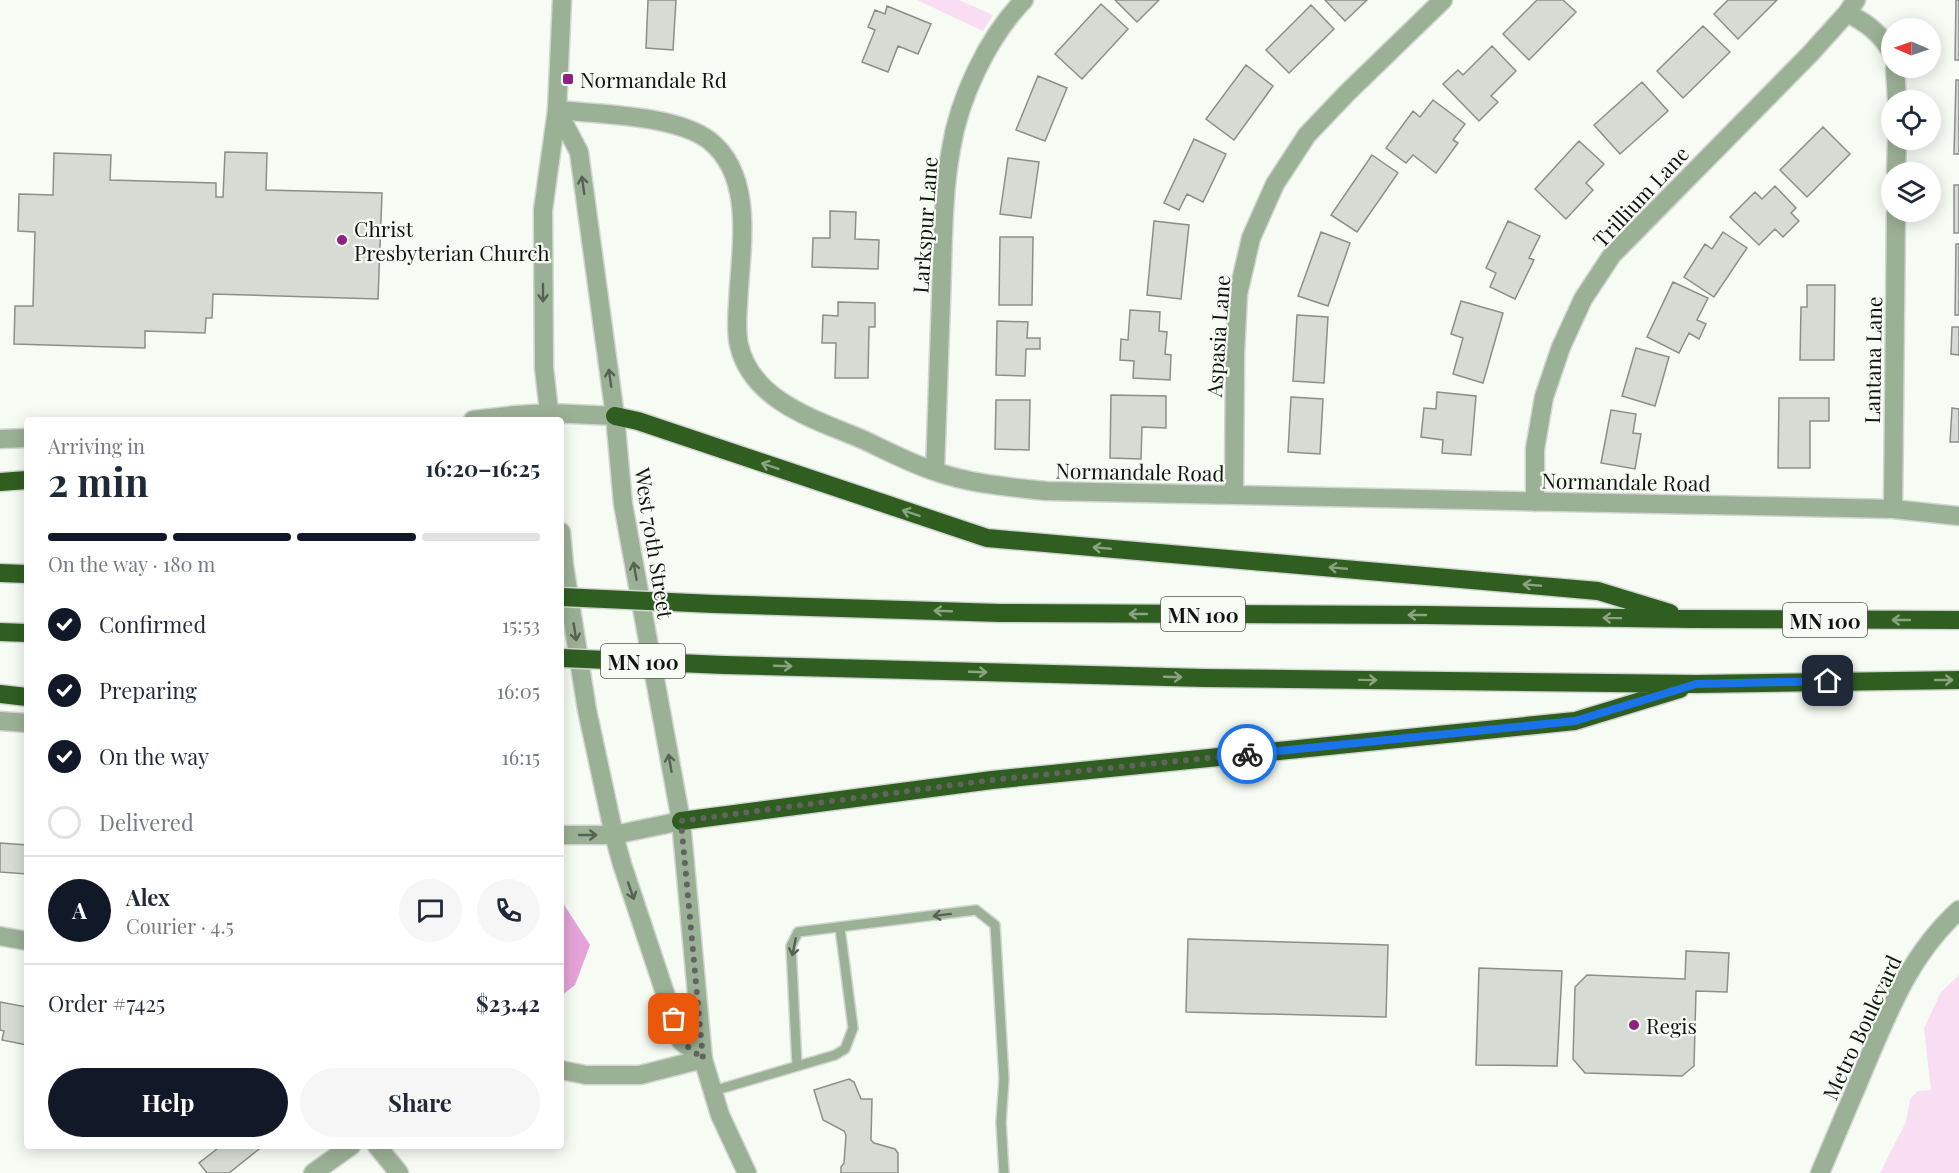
<!DOCTYPE html>
<html lang="en">
<head>
<meta charset="utf-8">
<style>
  body { margin:0; font-family:"Playfair Display",serif; background:#f6f6f7; color:#1f2937; height:100vh; display:flex; flex-direction:column; font-size:22px; white-space:nowrap }
  * { box-sizing:border-box; margin:0 }
  p { font-size:20px; color:#747a83 }
  .icon { flex:none; width:33px; height:33px; fill:none; stroke:currentColor; stroke-width:2; stroke-linecap:round; stroke-linejoin:round }
  .map { position:relative; flex:1; overflow:hidden }
  .details { position:absolute; left:24px; top:417px; width:540px; height:732px; display:flex; flex-direction:column; background:#fff; border-radius:6px; box-shadow:0 3px 15px #0003 }
  .details>* { flex:none }
  .needle { width:39px; rotate:272deg }
  .controls { position:absolute; left:1881px; top:18px; display:grid; gap:12px }
  .controls a { display:grid; place-items:center; width:60px; height:60px; border-radius:50%; background:#fff; box-shadow:0 3px 15px #0003; font-size:30px }
  .pin { position:absolute; display:grid; place-items:center; width:51px; height:51px; color:#fff; margin:-26px; border-radius:12px; box-shadow:0 3px 9px #0006 }
  .courier { position:absolute; display:grid; place-items:center; width:60px; height:60px; margin:-30px; border:4px solid #1a73e8; border-radius:50%; background:#fff; color:#222; box-shadow:0 2px 8px #0007 }
  .summary em { font-style:normal; font-weight:700 }
  .summary div { display:flex; flex-direction:column-reverse }
  .summary { display:flex; align-items:center; justify-content:space-between; height:102px; padding:0 24px }
  h1 { font-size:39px; font-weight:700; line-height:45px }
  .bar { display:grid; grid-template-columns:repeat(4,1fr); gap:9px 6px; align-content:center; height:72px; padding:0 24px }
  .bar i { height:8px; border-radius:4px; background:#e0e1e3 }
  .bar .selected { background:#111827 }
  .bar p { grid-column:span 4 }
  .line { display:flex; align-items:center; gap:15px; padding:0 24px; border-top:2px solid #e0e1e3 }
  .line div { flex:1 }
  .round { display:grid; place-items:center; flex:none; width:63px; height:63px; border-radius:32px; background:#f6f6f7 }
  ol { padding:0 24px; list-style:none }
  li { display:flex; align-items:center; gap:18px; height:66px }
  li p { margin-inline-start:auto }
  li .icon { padding:6px; border-radius:50%; background:#111827; color:#fff; stroke-width:4 }
  li:last-child { color:#747a83 }
  li i { width:33px; height:33px; border:3px solid #e0e1e3; border-radius:50% }
  .button { display:flex; gap:12px; margin-top:auto; padding:12px 24px }
  .button a { flex:1; height:69px; border-radius:36px; background:#111827; color:#fff; font-size:24px; font-weight:700; line-height:69px; text-align:center }
  .button a+a { background:#f6f6f7; color:#1f2937 }
  .map>svg:first-child { display:block }
  .green { fill:#f9def3 }
  .water { fill:#e5a3d9 }
  .building { fill:#d6dcd4; stroke:#8a9089; stroke-width:1.5 }
  .lines { fill:none; stroke-linecap:round; stroke-linejoin:round }
  .service-casing { stroke:#d1d6d0; stroke-width:12 }
  .minor-casing { stroke:#d1d6d0; stroke-width:21 }
  .tertiary-casing { stroke:#d1d6d0; stroke-width:21 }
  .motorway-casing { stroke:#d1d6d0; stroke-width:21 }
  .service { stroke:#9bb195; stroke-width:9 }
  .minor { stroke:#9bb195; stroke-width:18 }
  .tertiary { stroke:#9bb195; stroke-width:18 }
  .motorway { stroke:#305e21; stroke-width:18 }
  .motorway-bridge-casing { stroke:#d1d6d0; stroke-width:21; stroke-linecap:butt }
  .motorway-bridge { stroke:#305e21; stroke-width:18 }
  .oneway { stroke:#566253 }
  .oneway2 { stroke:#89a580 }
  .done { stroke:#616460; stroke-width:6; stroke-dasharray:0 10.8 }
  .route { stroke:#1a73e8; stroke-width:8 }
  .poi-dot { fill:#902182; stroke:#f6fbf4; stroke-width:2 }
  .labels { text-anchor:middle; dominant-baseline:central; stroke-width:4.5; stroke-linejoin:round; paint-order:stroke }
  .shield { fill:#f6fbf4; stroke:#565955; stroke-width:1.5 }
  .shield-label { font-size:20px; font-weight:bold; fill:#111311 }
  .poi-label { font-size:21px; fill:#111311; stroke:#f6fbf4; text-anchor:start }
  .street-label { font-size:21px; fill:#111311; stroke:#f6fbf4 }
</style>
</head>
<body>
<div class="map">
<svg width="1959" height="1173" viewBox="0 0 1959 1173">
  <rect width="100%" height="100%" fill="#f6fbf4"/>
  <path class="green" d="M917,0H959L993,15L983,31Z
    M1959,975V1173H1880L1906,1122L1910,1099L1918,1091L1931,1090L1924,1028L1941,992Z"/>
  <path class="water" d="M561,900L590,945L575,985L561,996Z"/>
  <path class="building" d="M648,0H676L673,50L646,48Z
    M1115,0H1159L1137,22Z
    M1325,0H1367L1345,21Z
    M1537,0H1563L1576,12L1529,60L1503,34Z
    M1728,0H1777L1738,39L1714,14Z
    M1956,0H1959V60H1955Z
    M1101,4L1128,29L1082,79L1055,54Z
    M1311,5L1334,29L1289,73L1266,50Z
    M887,6L931,24L918,54L898,46L888,72L862,62L875,30L868,27L875,10L885,14Z
    M1703,26L1730,52L1683,98L1657,71Z
    M1492,46L1516,71L1491,96L1498,102L1479,121L1443,84L1458,70L1463,75Z
    M1246,65L1273,86L1234,140L1206,119Z
    M1038,76L1067,88L1045,141L1016,130Z
    M1956,80H1959V154H1954Z
    M1642,82L1668,111L1620,154L1594,125Z
    M1433,100L1465,124L1453,140L1458,143L1436,173L1413,155L1406,163L1386,148L1413,111L1420,117Z
    M1823,127L1850,154L1807,197L1780,170Z
    M1194,139L1226,154L1203,202L1187,194L1179,210L1164,203Z
    M1579,141L1604,164L1586,183L1593,190L1566,219L1535,189Z
    M225,152L267,153L266,190L382,193L378,299L213,294L212,318H206L205,333L145,331V348L14,344L15,306H33L35,232L18,231L19,194L53,195L54,153L111,155L110,180L216,183V197H223Z
    M1372,155L1398,173L1357,232L1331,215Z
    M1008,158L1039,162L1031,218L1000,214Z
    M1954,185H1959V233H1954Z
    M1775,186L1796,208L1791,213L1799,221L1783,237L1775,229L1759,245L1730,217L1755,192L1762,199Z
    M830,211L856,212L855,239L879,240L878,269L812,267L813,238H830Z
    M1154,221L1189,225L1181,299L1147,295Z
    M1508,221L1540,236L1529,258L1534,260L1515,299L1490,287L1496,273L1486,268Z
    M1321,232L1350,243L1328,306L1298,296Z
    M1723,232L1747,248L1714,297L1684,277L1705,244L1712,249Z
    M1000,237H1033L1032,305H999Z
    M1956,244H1959V315H1955Z
    M1673,282L1708,298L1697,320L1706,324L1699,339L1689,333L1679,353L1647,337Z
    M1807,285H1835L1834,360H1800L1801,307H1807Z
    M1461,301L1503,313L1483,383L1453,374L1463,338L1451,334Z
    M838,302L875,303V327H869L868,378H835L836,343H822L823,315L838,316Z
    M1130,310L1160,312L1159,331L1167,332L1165,354L1171,355L1170,380L1133,378L1134,361L1120,360L1121,339L1128,340Z
    M1297,315L1328,317L1324,383L1293,381Z
    M997,321L1028,322L1027,338H1040V349H1026L1025,376L996,375Z
    M1952,327H1959V355L1951,354Z
    M1636,348L1669,357L1655,406L1622,396Z
    M1437,392L1476,396L1471,455L1442,453L1443,440L1421,437L1424,408L1436,409Z
    M1111,395L1166,396V428L1142,427L1141,459L1110,458Z
    M1291,397L1323,399L1320,454L1288,452Z
    M1779,398H1829V421H1810V468H1778Z
    M996,400H1030L1029,450L995,449Z
    M1952,408L1959,409V442H1950Z
    M1611,410L1636,414L1633,433L1641,434L1635,469L1601,463Z
    M0,843L27,845V874L0,872Z
    M1188,939L1388,945L1386,1017L1186,1012Z
    M1686,951L1729,953L1727,992L1696,991L1694,1066L1682,1076L1585,1073L1573,1059L1575,987L1587,975L1685,979Z
    M1479,968L1562,971L1557,1066L1476,1065Z
    M0,1002L27,1007V1045L2,1040L4,1031L0,1030Z
    M849,1079L854,1082L861,1099H872L871,1140L874,1143L895,1149L898,1153V1173H841V1167L844,1163L846,1135L844,1131L823,1120L814,1090Z
    M221,1146H263L229,1173H207L199,1163Z"/>
  <g class="lines">
    <defs>
      <path id="service" d="M797,1066L791,946L798,932L976,910L995,925L1004,1079L1001,1122L1004,1173
        M713,1091L835,1055L845,1049L853,1028L840,928"/>
      <path id="minor" d="M1847,13C1867,23 1880,33 1892,53
        M1895,68L1897,100
        M557,110C598,114 678,115 710,141C756,178 740,252 738,304C737,317 736,332 739,345C752,402 817,420 864,440C887,451 910,463 934,471C970,484 1009,487 1046,491L1893,509L1959,516
        M1896,172L1897,140
        M935,471C937,414 939,356 941,299C943,249 942,199 951,149C959,98 988,37 1024,0
        M1234,495L1235,353L1238,294L1251,238L1275,184L1307,135L1347,93L1443,0
        M1535,502V449L1544,397L1561,347L1583,299L1612,255L1810,54L1847,13L1856,0
        M1893,509L1896,212
        M0,936L27,941
        M561,1070L586,1075H640L703,1059
        M377,1146L399,1173
        M313,1173L351,1146"/>
      <path id="tertiary" d="M557,110L579,152L615,416L623,504L681,821L703,1059L720,1115L747,1173
        M473,420L516,415L550,413L615,416
        M550,420L544,368L543,210L557,110L562,0
        M0,439L27,438
        M561,532L564,565L587,710L614,835L622,864L681,1041L703,1059
        M0,721L27,723
        M561,835H614L681,821
        M1820,1173C1836,1136 1851,1099 1867,1062C1891,1005 1912,953 1959,910"/>
      <path id="motorway" d="M615,416L638,421L987,538L1598,591L1670,613
        M0,482L27,480
        M0,573L27,574
        M714,604L1000,613L1426,615L1691,619L1959,620
        M0,632L27,633
        M724,665L1204,678L1696,684L1959,680
        M0,694L27,697
        M681,821L992,780L1575,721L1680,689"/>
    </defs>
    <use href="#service" class="service-casing"/>
    <use href="#minor" class="minor-casing"/>
    <use href="#tertiary" class="tertiary-casing"/>
    <use href="#motorway" class="motorway-casing"/>
    <use href="#service" class="service"/>
    <use href="#minor" class="minor"/>
    <use href="#tertiary" class="tertiary"/>
    <use href="#motorway" class="motorway"/>
    <defs>
      <path id="motorway-bridge" d="M561,597L714,604
        M561,658L724,665"/>
    </defs>
    <use href="#motorway-bridge" class="motorway-bridge-casing"/>
    <use href="#motorway-bridge" class="motorway-bridge"/>
  </g>
  <defs><path id="oneway-shaft" d="M-6 0H5M1.5-3L5.5 0L1.5 3" fill="none" stroke-width="1.6" stroke-linecap="round" stroke-linejoin="round" transform="scale(1.5)"/></defs>
  <g class="oneway">
    <use href="#oneway-shaft" transform="translate(583 185) rotate(-98)"/>
    <use href="#oneway-shaft" transform="translate(543 293) rotate(90)"/>
    <use href="#oneway-shaft" transform="translate(610 378) rotate(-98)"/>
    <use href="#oneway-shaft" transform="translate(635 571) rotate(-100)"/>
    <use href="#oneway-shaft" transform="translate(575 632) rotate(81)"/>
    <use href="#oneway-shaft" transform="translate(670 763) rotate(-100)"/>
    <use href="#oneway-shaft" transform="translate(588 835)"/>
    <use href="#oneway-shaft" transform="translate(631 891) rotate(71)"/>
    <use href="#oneway-shaft" transform="translate(942 915) rotate(173)"/>
    <use href="#oneway-shaft" transform="translate(794 947) rotate(101)"/>
  </g>
  <g class="oneway2">
    <use href="#oneway-shaft" transform="translate(770 466) rotate(-161)"/>
    <use href="#oneway-shaft" transform="translate(911 513) rotate(-162)"/>
    <use href="#oneway-shaft" transform="translate(1102 548) rotate(-175)"/>
    <use href="#oneway-shaft" transform="translate(1338 568) rotate(-175)"/>
    <use href="#oneway-shaft" transform="translate(1532 585) rotate(-175)"/>
    <use href="#oneway-shaft" transform="translate(943 611) rotate(-178)"/>
    <use href="#oneway-shaft" transform="translate(1138 614) rotate(-180)"/>
    <use href="#oneway-shaft" transform="translate(1417 615) rotate(-180)"/>
    <use href="#oneway-shaft" transform="translate(1612 618) rotate(-179)"/>
    <use href="#oneway-shaft" transform="translate(1901 620) rotate(-180)"/>
    <use href="#oneway-shaft" transform="translate(783 666) rotate(2)"/>
    <use href="#oneway-shaft" transform="translate(978 672) rotate(2)"/>
    <use href="#oneway-shaft" transform="translate(1173 677) rotate(2)"/>
    <use href="#oneway-shaft" transform="translate(1368 680) rotate(1)"/>
    <use href="#oneway-shaft" transform="translate(1944 680)"/>
  </g>
  <g class="lines">
    <path class="done" d="M674,1019L681,1041L703,1059L681,821L992,780L1247,754"/>
    <path class="route" d="M1247,754L1575,721L1696,684L1828,681"/>
  </g>
  <g class="poi-dot">
    <rect x="562" y="73" width="12" height="12" rx="3"/>
    <circle cx="342" cy="240" r="6"/>
    <circle cx="1634" cy="1025" r="6"/>
  </g>
  <g class="labels">
    <g class="shield">
      <rect x="1161" y="597" width="84" height="34" rx="4.5"/>
      <rect x="1783" y="603" width="84" height="34" rx="4.5"/>
      <rect x="601" y="644" width="84" height="34" rx="4.5"/>
    </g>
    <g class="shield-label">
      <text x="1203" y="614">MN 100</text>
      <text x="1825" y="620">MN 100</text>
      <text x="643" y="661">MN 100</text>
    </g>
    <g class="poi-label">
      <text x="580" y="79">Normandale Rd</text>
      <text x="354" y="228">Christ<tspan x="354" dy="24">Presbyterian Church</tspan></text>
      <text x="1646" y="1025">Regis</text>
    </g>
    <g class="street-label">
      <text transform="translate(1640 196) rotate(-47)">Trillium Lane</text>
      <text transform="translate(924 225) rotate(-86)">Larkspur Lane</text>
      <text transform="translate(1217 336) rotate(-86)">Aspasia Lane</text>
      <text transform="translate(1872 360) rotate(-89)">Lantana Lane</text>
      <text transform="translate(1140 471) rotate(1)">Normandale Road</text>
      <text transform="translate(1626 481) rotate(1)">Normandale Road</text>
      <text transform="translate(655 543) rotate(81)">West 70th Street</text>
      <text transform="translate(1861 1027) rotate(-65)">Metro Boulevard</text>
    </g>
  </g>
</svg>
<div class="controls">
<a><svg class="needle" viewBox="-14 -14 28 28"><path d="M0-13l5 13h-10z" fill="#e53935"/><path d="M0 13l5-13h-10z" fill="#747a83"/></svg></a>
<a><svg class="icon" aria-label="locate" viewBox="0 0 24 24"><circle cx="12" cy="12" r="6"/><path d="M12 2v4M12 18v4M2 12h4M18 12h4"/></svg></a>
<a><svg class="icon" aria-label="layers" viewBox="0 0 24 24"><path d="M12 4l9 5-9 5-9-5zM3 14l9 5 9-5"/></svg></a>
</div>
<div class="pin" style="left:674px;top:1019px;background:#ea580c"><svg class="icon" aria-label="bag" viewBox="0 0 24 24"><path d="M5 8h14l-1 12H6zM9 8a3 3 0 0 1 6 0"/></svg></div>
<div class="pin" style="left:1828px;top:681px;background:#1f2937"><svg class="icon" aria-label="home" viewBox="0 0 24 24"><path d="M3 11l9-7 9 7M6 9v11h12V9"/></svg></div>
<div class="courier" style="left:1247px;top:754px"><svg class="icon" aria-label="bike" viewBox="0 0 24 24"><circle cx="6" cy="16" r="4"/><circle cx="18" cy="16" r="4"/><path d="M6 16l4-8h5l3 8M10 8l3 8H6M13 5h3"/></svg></div>
<section class="details">
<div class="summary"><div><h1>2 min</h1><p>Arriving in</p></div><em>16:20–16:25</em></div>
<div class="bar"><i class="selected"></i><i class="selected"></i><i class="selected"></i><i></i><p>On the way · 180 m</p></div>
<ol>
<li><svg class="icon" aria-label="check" viewBox="0 0 24 24"><path d="M5 12l5 5 9-10"/></svg>Confirmed<p>15:53</p></li>
<li><svg class="icon" aria-label="check" viewBox="0 0 24 24"><path d="M5 12l5 5 9-10"/></svg>Preparing<p>16:05</p></li>
<li><svg class="icon" aria-label="check" viewBox="0 0 24 24"><path d="M5 12l5 5 9-10"/></svg>On the way<p>16:15</p></li>
<li><i></i>Delivered</li>
</ol>
<div class="line" style="height:108px"><b class="round" style="background:#111827;color:#fff">A</b><div><b>Alex</b><p>Courier · 4.5</p></div><a class="round"><svg class="icon" aria-label="chat" viewBox="0 0 24 24"><path d="M4 5h16v11H9l-5 4z"/></svg></a><a class="round"><svg class="icon" aria-label="phone" viewBox="0 0 24 24"><path d="M5 4h4l2 5-3 2q2 4 5 5l2-3 5 2v4C11 20 4 13 5 4z"/></svg></a></div>
<div class="line" style="height:78px"><div>Order #7425</div><b>$23.42</b></div>
<div class="button"><a>Help</a><a>Share</a></div>
</section>
</div>
</body>
</html>
